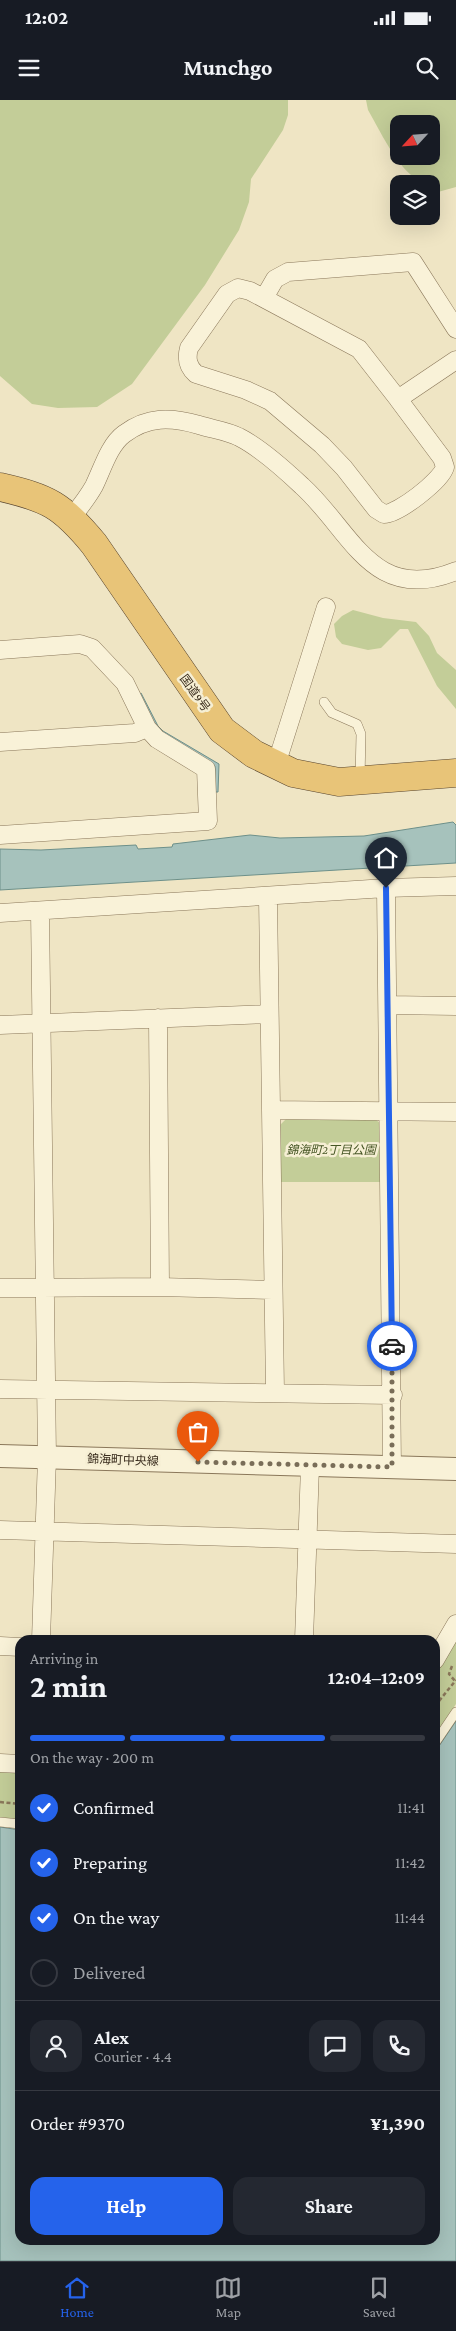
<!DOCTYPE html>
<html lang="en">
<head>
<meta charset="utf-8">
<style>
  body { margin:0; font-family:"Crimson Pro","Noto Sans JP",serif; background:#242831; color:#f1f3f6; height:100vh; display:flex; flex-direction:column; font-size:19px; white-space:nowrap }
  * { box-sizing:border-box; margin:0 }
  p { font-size:16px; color:#9ea1a6 }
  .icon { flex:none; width:28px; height:28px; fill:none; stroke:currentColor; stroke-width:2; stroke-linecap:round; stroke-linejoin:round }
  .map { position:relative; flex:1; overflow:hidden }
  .drawer { position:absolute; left:15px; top:1535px; width:425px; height:610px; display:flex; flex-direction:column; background:#171b24; border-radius:15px; box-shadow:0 5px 20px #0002 }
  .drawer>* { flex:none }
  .needle { width:32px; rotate:244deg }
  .fabs { position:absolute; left:390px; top:15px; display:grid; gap:10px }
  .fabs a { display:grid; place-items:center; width:50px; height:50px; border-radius:10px; background:#171b24; box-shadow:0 5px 20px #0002; font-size:25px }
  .pin { position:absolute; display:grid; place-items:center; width:42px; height:42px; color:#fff; margin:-51px -21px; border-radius:50% 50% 50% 0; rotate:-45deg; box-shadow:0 0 5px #0007 }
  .pin .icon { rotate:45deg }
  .courier { position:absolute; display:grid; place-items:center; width:50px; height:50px; margin:-25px; border:4px solid #2563eb; border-radius:50%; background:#fff; color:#222; box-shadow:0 1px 6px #0007 }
  .head em { font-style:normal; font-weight:700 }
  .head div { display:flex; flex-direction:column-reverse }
  .head { display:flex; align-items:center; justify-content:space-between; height:85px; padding:0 15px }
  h1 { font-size:32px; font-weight:700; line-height:38px }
  .bar { display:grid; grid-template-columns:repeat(4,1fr); gap:8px 5px; align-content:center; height:60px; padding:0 15px }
  .bar i { height:6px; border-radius:4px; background:#363941 }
  .bar .on { background:#2563eb }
  .bar p { grid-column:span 4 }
  .line { display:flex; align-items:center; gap:12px; padding:0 15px; border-top:1px solid #363941 }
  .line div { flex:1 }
  .round { display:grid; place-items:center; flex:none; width:52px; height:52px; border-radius:15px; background:#242831 }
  ol { padding:0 15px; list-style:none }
  li { display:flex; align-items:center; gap:15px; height:55px }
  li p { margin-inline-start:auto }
  li .icon { padding:5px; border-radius:50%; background:#2563eb; color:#fff; stroke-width:4 }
  li:last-child { color:#9ea1a6 }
  li i { width:28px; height:28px; border:2px solid #363941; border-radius:50% }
  .button { display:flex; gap:10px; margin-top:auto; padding:10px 15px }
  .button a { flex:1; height:58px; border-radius:15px; background:#2563eb; color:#fff; font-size:20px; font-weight:700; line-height:58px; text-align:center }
  .button a+a { background:#242831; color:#f1f3f6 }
  .status { display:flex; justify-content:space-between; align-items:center; height:35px; padding:0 25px; background:#171b24; direction:ltr }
  .status svg { height:14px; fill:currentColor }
  header { display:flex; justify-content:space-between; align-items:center; height:65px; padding:0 15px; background:#171b24; font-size:22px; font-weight:700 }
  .dock { display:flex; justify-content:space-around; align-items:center; height:70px; border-top:1px solid #363941; background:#171b24; font-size:14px; color:#9ea1a6 }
  .dock a { display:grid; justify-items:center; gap:2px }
  .dock .on { color:#2563eb }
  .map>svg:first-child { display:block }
  .green { fill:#c3cd98; fill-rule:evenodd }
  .water { fill:#a6c2bc; stroke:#6d908a }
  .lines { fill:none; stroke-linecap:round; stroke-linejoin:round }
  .service-casing { stroke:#8a775a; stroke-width:10 }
  .minor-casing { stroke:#8a775a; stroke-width:19 }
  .tertiary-casing { stroke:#8a775a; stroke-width:24 }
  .trunk-casing { stroke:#57442e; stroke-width:29 }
  .path { stroke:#8a775a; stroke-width:2.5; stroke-dasharray:4 2.5; stroke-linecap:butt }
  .service { stroke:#f9f2d8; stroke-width:9 }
  .minor { stroke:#f9f2d8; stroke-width:18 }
  .tertiary { stroke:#f9f2d8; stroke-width:22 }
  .trunk { stroke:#e8c478; stroke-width:28 }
  .done { stroke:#796d58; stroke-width:5; stroke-dasharray:0 9 }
  .route { stroke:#2563eb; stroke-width:6 }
  .labels { text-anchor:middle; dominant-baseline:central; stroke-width:5; stroke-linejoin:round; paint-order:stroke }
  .street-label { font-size:12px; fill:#3a2d1e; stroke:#f6efd4 }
  .park-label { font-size:12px; font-style:italic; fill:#465625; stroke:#f6efd4 }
</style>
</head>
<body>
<div class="status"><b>12:02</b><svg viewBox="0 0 49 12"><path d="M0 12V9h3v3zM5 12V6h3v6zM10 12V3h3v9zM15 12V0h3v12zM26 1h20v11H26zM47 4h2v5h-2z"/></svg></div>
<header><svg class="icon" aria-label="menu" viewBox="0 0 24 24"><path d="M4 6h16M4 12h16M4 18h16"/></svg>Munchgo<svg class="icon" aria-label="search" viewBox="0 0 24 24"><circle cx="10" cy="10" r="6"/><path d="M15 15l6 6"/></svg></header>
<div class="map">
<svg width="456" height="2161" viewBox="0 0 456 2161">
  <rect width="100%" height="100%" fill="#efe5c4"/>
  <path class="green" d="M0,0H288V15L283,30L251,79L249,102L239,130L205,185L132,284L97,307L58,308L32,304L0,276Z
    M366,0H456V87L438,92L431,89V84C404,84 381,32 368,10ZM399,24H431V56H399Z
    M353,510L383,518L416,522L429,536L437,553L456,570V609L437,586L408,529H400L381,548L368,550L342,544L336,537L334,524L342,516Z
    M374,1018L382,1025L383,1082H280L279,1026L286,1019Z
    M456,1539V1604L435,1636V1576Z
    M0,1671L20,1673V1720L0,1717Z"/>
  <path class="water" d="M141,593L158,626L163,631L219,664L218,692H214L215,666L168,639L155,629L138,595Z
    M453,722L456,725V763L0,790V749L41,750L136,745L138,749L172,747L173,744L250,735L280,738L364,736Z
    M456,1621V2161H0V1727L20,1730V2140H435V1652Z"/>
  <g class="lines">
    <defs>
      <path id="service" d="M324,602L332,613L357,624L361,634L360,679
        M435,1643L456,1612
        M0,1722L20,1724"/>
      <path id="minor" d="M264,198L275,179L288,172L413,162L456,229
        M398,299L442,358L445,367C441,381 398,414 384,414L376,409L344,368L322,345L270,301L246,290L196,274C188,267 186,259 189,248L227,194L238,188L250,191L359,249L398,299L456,260
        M72,417C80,407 88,397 94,386C102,370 109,345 124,334C148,316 171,317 199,325C212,329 228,331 239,337C259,347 285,370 302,386C352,431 372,505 456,471
        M0,550L80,544L92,548L125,583L147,628L157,639L206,669L208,721L0,735
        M0,642L135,633L147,628
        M276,665L326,507
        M386,788L392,1367
        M268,797L275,1292
        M40,811L47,1357L41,1540
        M0,813L386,788L456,786
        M388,905L456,906
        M158,918L160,1187
        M0,925L269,914
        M271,1010L456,1012
        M0,1188L160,1187L272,1190
        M0,1289L393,1295
        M0,1430L456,1444
        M304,1540L310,1366
        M0,1546L20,1547
        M435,1560L456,1524
        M0,1663L20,1664"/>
      <path id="tertiary" d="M0,1356L456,1369"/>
      <path id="trunk" d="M0,387C48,398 62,405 94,444L222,630L254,654L293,673L339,682L456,673"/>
    </defs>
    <use href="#service" class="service-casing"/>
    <use href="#minor" class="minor-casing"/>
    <use href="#tertiary" class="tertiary-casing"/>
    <use href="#trunk" class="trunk-casing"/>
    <path class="path" d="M452,1566L449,1574L455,1581
      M435,1606L456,1580
      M0,1702L20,1704"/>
    <use href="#service" class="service"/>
    <use href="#minor" class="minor"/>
    <use href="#tertiary" class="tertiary"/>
    <use href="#trunk" class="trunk"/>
  </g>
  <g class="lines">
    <path class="done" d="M198,1362L392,1367V1246"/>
    <path class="route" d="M386,788L392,1246"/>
  </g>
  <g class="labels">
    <g class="street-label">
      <text transform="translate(195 593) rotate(54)">国道9号</text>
      <text transform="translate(123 1360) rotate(2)">錦海町中央線</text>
    </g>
    <g class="park-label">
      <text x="331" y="1050">錦海町2丁目公園</text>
    </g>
  </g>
</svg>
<div class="fabs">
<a><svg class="needle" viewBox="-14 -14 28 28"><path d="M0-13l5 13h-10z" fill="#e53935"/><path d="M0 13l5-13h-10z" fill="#9ea1a6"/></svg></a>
<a><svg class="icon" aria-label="layers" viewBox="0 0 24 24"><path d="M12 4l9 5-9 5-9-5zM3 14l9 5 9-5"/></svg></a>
</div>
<div class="pin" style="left:198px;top:1362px;background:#ea580c"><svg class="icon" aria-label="bag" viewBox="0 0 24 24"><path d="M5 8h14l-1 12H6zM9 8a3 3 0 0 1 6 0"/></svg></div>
<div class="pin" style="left:386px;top:788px;background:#1f2937"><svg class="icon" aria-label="home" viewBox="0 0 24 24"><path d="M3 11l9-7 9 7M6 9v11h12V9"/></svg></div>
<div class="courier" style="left:392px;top:1246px"><svg class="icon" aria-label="car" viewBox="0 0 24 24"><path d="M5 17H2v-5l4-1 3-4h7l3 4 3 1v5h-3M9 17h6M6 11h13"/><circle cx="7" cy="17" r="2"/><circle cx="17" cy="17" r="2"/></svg></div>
<section class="drawer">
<div class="head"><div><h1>2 min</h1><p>Arriving in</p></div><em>12:04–12:09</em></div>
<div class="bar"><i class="on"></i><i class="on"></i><i class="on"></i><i></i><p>On the way · 200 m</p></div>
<ol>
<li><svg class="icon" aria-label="check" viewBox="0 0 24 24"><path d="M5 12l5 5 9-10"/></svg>Confirmed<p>11:41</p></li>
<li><svg class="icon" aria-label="check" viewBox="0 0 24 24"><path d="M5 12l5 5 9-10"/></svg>Preparing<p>11:42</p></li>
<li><svg class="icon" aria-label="check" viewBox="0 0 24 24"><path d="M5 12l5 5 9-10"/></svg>On the way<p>11:44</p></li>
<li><i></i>Delivered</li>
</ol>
<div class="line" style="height:90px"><a class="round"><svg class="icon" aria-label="person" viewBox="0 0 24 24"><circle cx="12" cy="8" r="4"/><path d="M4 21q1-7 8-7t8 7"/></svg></a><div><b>Alex</b><p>Courier · 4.4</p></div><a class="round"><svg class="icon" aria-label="chat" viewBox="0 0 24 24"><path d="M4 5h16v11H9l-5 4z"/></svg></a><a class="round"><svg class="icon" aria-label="phone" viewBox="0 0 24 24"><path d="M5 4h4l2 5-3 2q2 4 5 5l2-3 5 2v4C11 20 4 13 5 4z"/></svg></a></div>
<div class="line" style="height:65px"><div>Order #9370</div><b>¥1,390</b></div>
<div class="button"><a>Help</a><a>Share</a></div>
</section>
</div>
<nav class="dock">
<a class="on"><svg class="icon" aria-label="home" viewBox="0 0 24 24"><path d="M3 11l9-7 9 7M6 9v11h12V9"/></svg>Home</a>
<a><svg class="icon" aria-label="map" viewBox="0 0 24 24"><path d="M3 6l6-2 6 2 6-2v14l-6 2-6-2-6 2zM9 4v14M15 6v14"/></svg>Map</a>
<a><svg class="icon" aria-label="saved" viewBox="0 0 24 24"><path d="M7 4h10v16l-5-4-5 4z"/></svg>Saved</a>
</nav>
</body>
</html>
